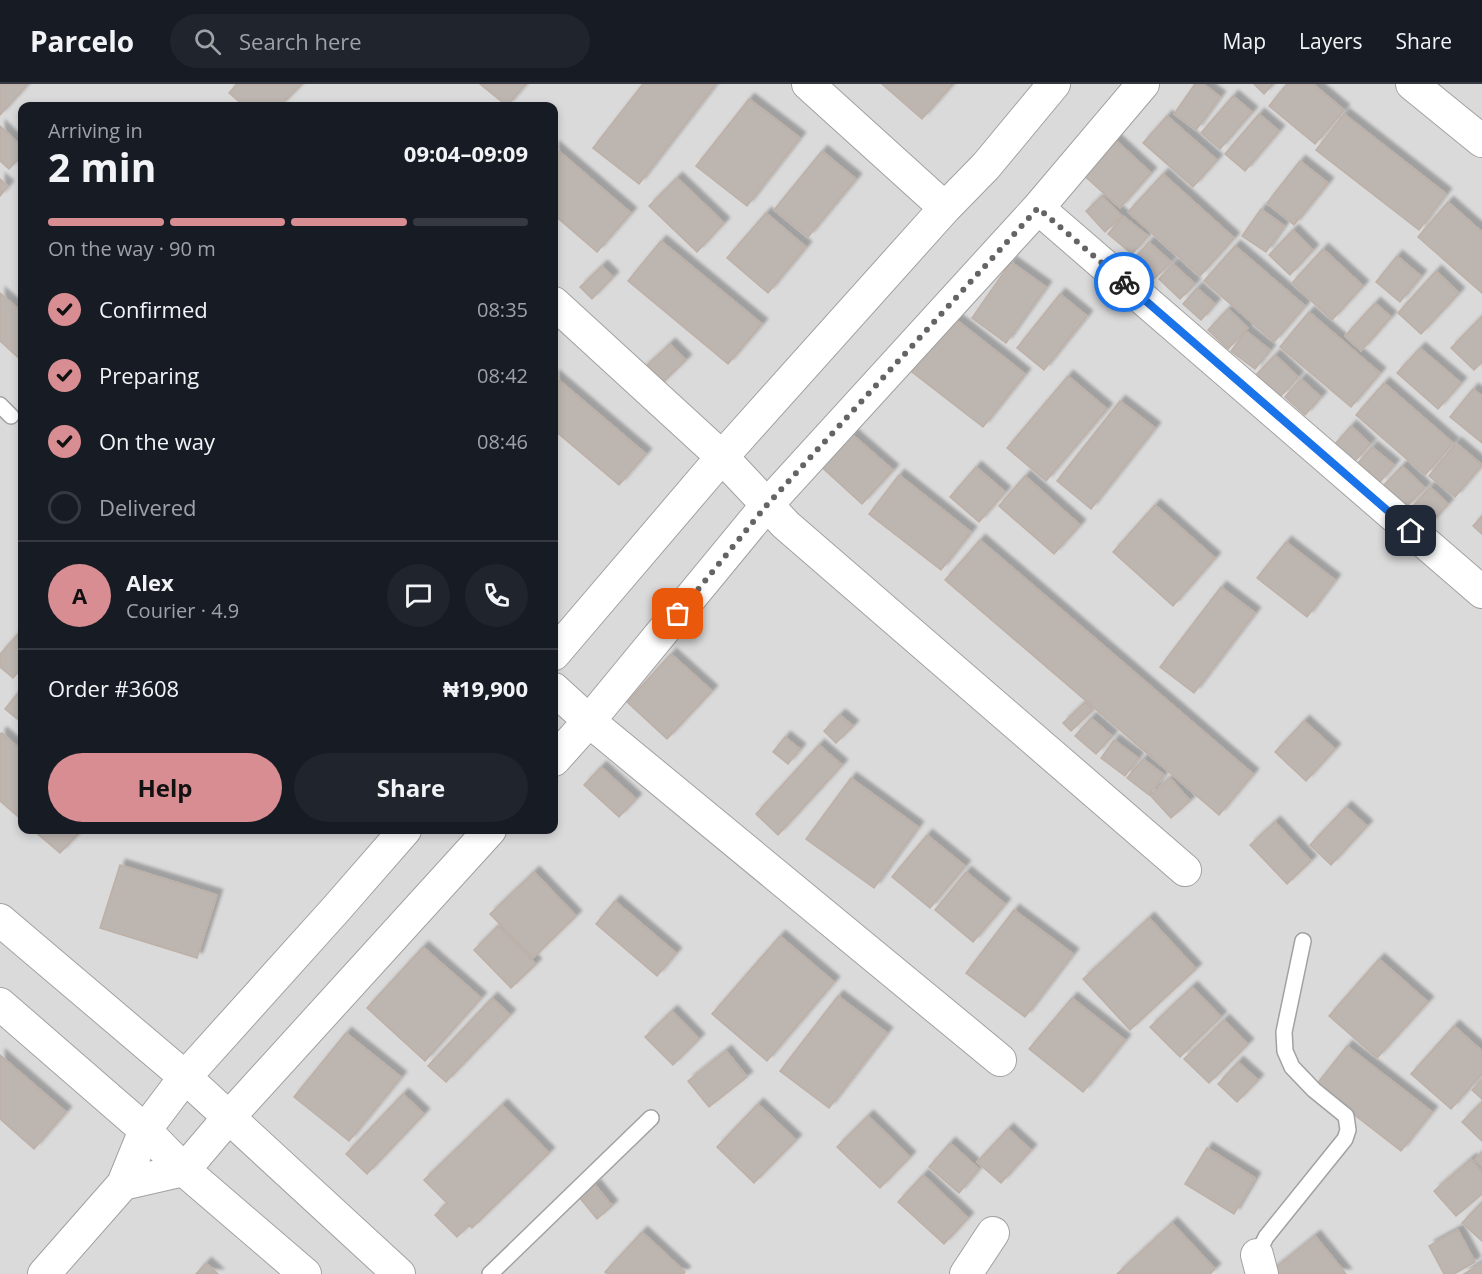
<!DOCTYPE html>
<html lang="en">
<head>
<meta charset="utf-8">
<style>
  body { margin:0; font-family:"Open Sans",sans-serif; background:#20242c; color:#f1f3f6; height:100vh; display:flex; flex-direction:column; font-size:22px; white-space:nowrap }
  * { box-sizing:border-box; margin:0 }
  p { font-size:20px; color:#9ea1a6 }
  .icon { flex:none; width:33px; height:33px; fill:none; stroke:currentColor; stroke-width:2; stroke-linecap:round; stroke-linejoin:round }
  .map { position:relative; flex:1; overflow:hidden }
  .side { position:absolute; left:18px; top:18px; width:540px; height:732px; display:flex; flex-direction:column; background:#171b24; border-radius:12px; box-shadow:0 3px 9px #0003 }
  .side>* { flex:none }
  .pin { position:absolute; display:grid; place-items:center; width:51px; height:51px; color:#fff; margin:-26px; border-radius:12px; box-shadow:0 3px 9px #0006 }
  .courier { position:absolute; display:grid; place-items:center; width:60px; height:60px; margin:-30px; border:4px solid #1a73e8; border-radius:50%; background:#fff; color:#222; box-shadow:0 2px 8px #0007 }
  .summary em { font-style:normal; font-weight:700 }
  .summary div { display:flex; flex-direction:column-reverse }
  .summary { display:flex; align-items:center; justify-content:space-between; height:102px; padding:0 30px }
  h1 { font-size:39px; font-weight:700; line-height:45px }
  .bar { display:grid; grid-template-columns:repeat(4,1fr); gap:9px 6px; align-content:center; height:72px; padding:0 30px }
  .bar i { height:8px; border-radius:4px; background:#363941 }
  .bar .selected { background:#d88d92 }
  .bar p { grid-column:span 4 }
  .line { display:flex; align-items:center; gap:15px; padding:0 30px; border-top:2px solid #363941 }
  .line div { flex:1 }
  .round { display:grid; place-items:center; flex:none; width:63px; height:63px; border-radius:32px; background:#20242c }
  ol { padding:0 30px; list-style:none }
  li { display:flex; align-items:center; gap:18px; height:66px }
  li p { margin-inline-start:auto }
  li .icon { padding:6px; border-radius:50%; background:#d88d92; color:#111; stroke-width:4 }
  li:last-child { color:#9ea1a6 }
  li i { width:33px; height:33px; border:3px solid #363941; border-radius:50% }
  .cta { display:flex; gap:12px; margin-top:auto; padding:12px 30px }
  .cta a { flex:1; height:69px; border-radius:36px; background:#d88d92; color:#111; font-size:24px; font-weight:700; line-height:69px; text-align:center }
  .cta a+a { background:#20242c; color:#f1f3f6 }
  header { display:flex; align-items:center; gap:36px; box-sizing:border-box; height:84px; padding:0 30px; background:#171b24; border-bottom:2px solid #363941 }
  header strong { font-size:28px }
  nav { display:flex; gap:33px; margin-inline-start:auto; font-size:21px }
  .search { width:420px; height:54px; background:#20242c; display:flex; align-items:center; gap:15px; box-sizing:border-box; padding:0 21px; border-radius:33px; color:#9ea1a6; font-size:22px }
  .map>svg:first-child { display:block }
  .residential { fill:#dbdada; fill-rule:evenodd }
  .building { fill:#bdb5b0; stroke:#bdb0a7; stroke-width:1.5; filter:url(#shadow) }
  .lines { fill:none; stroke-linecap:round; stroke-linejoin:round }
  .service-casing { stroke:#a1a1a1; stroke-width:18 }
  .minor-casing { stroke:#a1a1a1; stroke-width:34 }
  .service { stroke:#fff; stroke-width:15 }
  .minor { stroke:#fff; stroke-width:32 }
  .done { stroke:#666462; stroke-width:6; stroke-dasharray:0 10.8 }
  .route { stroke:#1a73e8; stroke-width:8 }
</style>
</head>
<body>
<header>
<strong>Parcelo</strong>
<div class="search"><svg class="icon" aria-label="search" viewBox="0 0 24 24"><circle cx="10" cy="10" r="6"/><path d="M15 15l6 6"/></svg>Search here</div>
<nav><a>Map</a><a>Layers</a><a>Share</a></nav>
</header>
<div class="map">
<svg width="1482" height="1190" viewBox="0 0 1482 1190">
  <defs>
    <filter id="shadow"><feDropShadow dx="5.5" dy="-5.5" stdDeviation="1.5" flood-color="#0004"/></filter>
  </defs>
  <rect width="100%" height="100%" fill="#ede9e3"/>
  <path class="residential" d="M0,0H1482V1190H0ZM22,22H554V746H22Z"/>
  <path class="building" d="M0,0H28L0,31Z
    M237,0H302L280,22H244L229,9Z
    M480,0H526L507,22Z
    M643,0H716L639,100L593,64Z
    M882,0H953L922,35Z
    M1195,0H1203L1220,13L1196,46L1174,30Z
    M1254,0H1273L1264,10Z
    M1287,0H1313L1344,26L1315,60L1269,22Z
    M1233,12L1252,28L1220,65L1201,49Z
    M749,15L800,54L747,122L696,82Z
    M1259,30L1279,47L1245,87L1225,70Z
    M1344,30L1446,110L1419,146L1316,66Z
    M1167,32L1217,76L1193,103L1143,59Z
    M0,42L22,63V71L9,85L0,77Z
    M1111,52L1151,89L1120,124L1079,87Z
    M554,63L631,129L597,168L554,131Z
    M822,67L856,95L808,153L774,126Z
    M1300,77L1328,99L1294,141L1267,119Z
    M1163,90L1234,154L1200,192L1128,128Z
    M677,94L724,139L697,168L649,122Z
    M0,95L8,102L0,112Z
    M1102,112L1122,132L1105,148L1086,127Z
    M1448,118L1482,148V209L1418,153Z
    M1261,125L1284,142L1266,168L1242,152Z
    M766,129L806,163L768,209L727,174Z
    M1123,132L1148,152L1132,170L1108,150Z
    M1293,146L1313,166L1290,191L1269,171Z
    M661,157L762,240L728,280L628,197Z
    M1149,158L1171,178L1154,195L1133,176Z
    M1235,162L1305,222L1274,258L1204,197Z
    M1323,165L1363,202L1332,236L1292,199Z
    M1397,172L1421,192L1400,218L1376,198Z
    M1011,178L1046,203L1006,259L972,234Z
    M1173,180L1195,200L1180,215L1159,195Z
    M602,182L613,193L592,215L580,203Z
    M1436,187L1459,209L1421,250L1398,229Z
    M1197,204L1215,220L1201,236L1183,220Z
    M0,209L22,228V277L0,257Z
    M1060,210L1087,232L1044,286L1017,264Z
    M1375,219L1391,233L1361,267L1345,252Z
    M1228,225L1248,244L1228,265L1208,246Z
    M1309,228L1380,289L1351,323L1280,263Z
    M949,230L1025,290L983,343L907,284Z
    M1482,232V278L1474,286L1451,264Z
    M1246,247L1270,266L1255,285L1231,267Z
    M670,260L686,276L656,305L640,288Z
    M1420,264L1461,299L1438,325L1397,289Z
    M1275,271L1298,293L1280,313L1256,291Z
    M554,292L646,370L619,401L554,346Z
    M1068,292L1107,325L1046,397L1007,364Z
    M1301,295L1321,313L1305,331L1285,313Z
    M1384,299L1453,359L1425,391L1356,331Z
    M1473,305L1482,312V359L1450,333Z
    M1120,317L1155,344L1091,425L1057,397Z
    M1351,342L1370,360L1354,378L1335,360Z
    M847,346L893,386L862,420L817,379Z
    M1456,359L1482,381L1455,413L1429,392Z
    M1372,363L1394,381L1380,398L1358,379Z
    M1402,382L1425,404L1406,423L1383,402Z
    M976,383L1005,408L979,438L950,413Z
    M899,391L971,448L941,486L869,430Z
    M1025,392L1080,441L1054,470L999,422Z
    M1430,403L1448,420L1430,440L1411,424Z
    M1155,421L1215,474L1173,522L1113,468Z
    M1482,432V450L1473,442Z
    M980,456L1253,690L1219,731L945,496Z
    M1286,458L1335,496L1307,533L1257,494Z
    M1221,503L1255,529L1194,609L1160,583Z
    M20,548L22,551V584L13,594L0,583V570Z
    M671,570L712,607L667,655L627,618Z
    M22,604V639L5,625Z
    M1085,618L1093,626L1071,647L1063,639Z
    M840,631L853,642L836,659L824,647Z
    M1091,634L1112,652L1096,670L1075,652Z
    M1304,637L1335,665L1306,697L1275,668Z
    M2,649L22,667V736L0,717V650Z
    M785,653L800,665L788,680L773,668Z
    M1114,656L1138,674L1125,692L1101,674Z
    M819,661L842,681L778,751L756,730Z
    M1143,675L1164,691L1149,711L1127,694Z
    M601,683L636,715L619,733L584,701Z
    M851,694L918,743L874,804L806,755Z
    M1170,694L1190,717L1171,734L1150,711Z
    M1346,723L1367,742L1331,781L1310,761Z
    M1275,738L1311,777L1287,800L1250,761Z
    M33,746H82L60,769Z
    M927,751L965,782L930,824L892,793Z
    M120,781L217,811L197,874L100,844Z
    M534,788L576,832L533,874L490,830Z
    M966,788L1005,820L973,858L935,826Z
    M615,817L676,869L657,892L596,840Z
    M1014,826L1073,870L1025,933L966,889Z
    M1149,834L1196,885L1130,946L1083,895Z
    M498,842L536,880L511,904L474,866Z
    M780,852L834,898L767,977L712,930Z
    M423,863L481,914L425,977L367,924Z
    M1379,875L1428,918L1377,974L1329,932Z
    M1192,903L1221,933L1180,973L1150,943Z
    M838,912L887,949L829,1024L780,987Z
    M492,914L510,931L446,998L428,982Z
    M1072,914L1125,956L1083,1008L1029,965Z
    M672,927L699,955L673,981L645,953Z
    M1224,936L1248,960L1209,999L1184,975Z
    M1454,942L1482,967V990L1451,1025L1411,990Z
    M346,949L401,993L349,1057L294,1013Z
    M1347,962L1432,1028L1401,1067L1316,1001Z
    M726,967L747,993L709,1023L688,997Z
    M0,971L66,1028L34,1065L0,1035Z
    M1238,978L1258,996L1237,1018L1218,1000Z
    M1482,996V1015L1472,1006Z
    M403,1010L424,1030L367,1090L346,1070Z
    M758,1020L796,1056L754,1099L717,1063Z
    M1480,1020L1482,1023V1057L1462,1038Z
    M502,1021L549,1069L472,1144L469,1141L457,1153L435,1131L447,1119L424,1096Z
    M868,1032L910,1073L880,1104L837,1063Z
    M1008,1045L1031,1066L1001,1099L977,1078Z
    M950,1059L979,1085L959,1109L929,1083Z
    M1207,1064L1255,1094L1234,1130L1185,1100Z
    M1482,1068V1083L1475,1075Z
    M1471,1075L1482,1088V1110L1456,1132L1434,1107Z
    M923,1091L968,1134L944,1160L898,1118Z
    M595,1101L612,1122L597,1135L579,1113Z
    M1482,1118V1157L1462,1139Z
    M1172,1139L1215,1185L1210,1190H1117Z
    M1458,1146L1475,1178L1454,1190H1444L1429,1162Z
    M642,1148L685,1188L683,1190H608L605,1188Z
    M1315,1152L1346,1190H1268Z
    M206,1179L218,1190H196Z
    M1482,1179V1190H1464Z"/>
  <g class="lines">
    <defs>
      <path id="service" d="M0,321L11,332
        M1257,1171L1266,1153L1345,1055L1348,1046L1346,1032L1314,1006L1292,983L1285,967L1284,948L1303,857
        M490,1190L651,1034"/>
      <path id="minor" d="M808,0L945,124
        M1412,0L1482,57
        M1038,124L1482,508
        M554,219L722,373L786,441L1185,786
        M554,570L722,373L945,124L986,82L1054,0
        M554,605L589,637L1000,976
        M554,676L589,637L766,422L1038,124L1143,0
        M0,836L185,993L399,1190
        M0,920L145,1046L184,1086L305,1190
        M123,1100L184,1086L229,1033L490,746
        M1257,1171L1262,1190
        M44,1190L123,1100L145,1046L185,993L337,824L405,746
        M966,1190L993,1149"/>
    </defs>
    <use href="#service" class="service-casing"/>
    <use href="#minor" class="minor-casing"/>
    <use href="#service" class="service"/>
    <use href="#minor" class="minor"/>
  </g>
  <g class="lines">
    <path class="done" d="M678,530L766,422L1038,124L1124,198"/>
    <path class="route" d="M1124,198L1411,447"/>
  </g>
</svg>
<div class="pin" style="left:678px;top:530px;background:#ea580c"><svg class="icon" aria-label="bag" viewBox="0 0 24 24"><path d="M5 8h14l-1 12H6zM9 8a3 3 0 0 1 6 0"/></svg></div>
<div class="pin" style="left:1411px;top:447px;background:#1f2937"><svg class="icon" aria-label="home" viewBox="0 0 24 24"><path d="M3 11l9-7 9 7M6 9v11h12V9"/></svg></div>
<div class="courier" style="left:1124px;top:198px"><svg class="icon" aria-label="bike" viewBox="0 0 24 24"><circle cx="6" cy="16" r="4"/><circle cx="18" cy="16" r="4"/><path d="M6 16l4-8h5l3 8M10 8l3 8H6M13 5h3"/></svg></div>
<section class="side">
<div class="summary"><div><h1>2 min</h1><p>Arriving in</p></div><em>09:04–09:09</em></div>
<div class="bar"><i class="selected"></i><i class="selected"></i><i class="selected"></i><i></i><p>On the way · 90 m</p></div>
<ol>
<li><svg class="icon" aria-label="check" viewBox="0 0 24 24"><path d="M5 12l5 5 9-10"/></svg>Confirmed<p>08:35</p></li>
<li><svg class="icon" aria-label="check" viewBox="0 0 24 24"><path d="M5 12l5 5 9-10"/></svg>Preparing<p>08:42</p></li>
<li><svg class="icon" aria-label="check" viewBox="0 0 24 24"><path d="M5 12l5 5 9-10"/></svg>On the way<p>08:46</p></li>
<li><i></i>Delivered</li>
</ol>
<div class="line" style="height:108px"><b class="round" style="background:#d88d92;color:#111">A</b><div><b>Alex</b><p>Courier · 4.9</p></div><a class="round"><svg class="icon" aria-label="chat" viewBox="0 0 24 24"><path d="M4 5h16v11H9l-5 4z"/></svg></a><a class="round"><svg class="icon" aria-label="phone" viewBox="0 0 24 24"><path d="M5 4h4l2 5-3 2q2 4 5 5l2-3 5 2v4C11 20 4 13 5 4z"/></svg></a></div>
<div class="line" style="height:78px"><div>Order #3608</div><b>₦19,900</b></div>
<div class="cta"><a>Help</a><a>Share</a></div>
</section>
</div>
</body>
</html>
